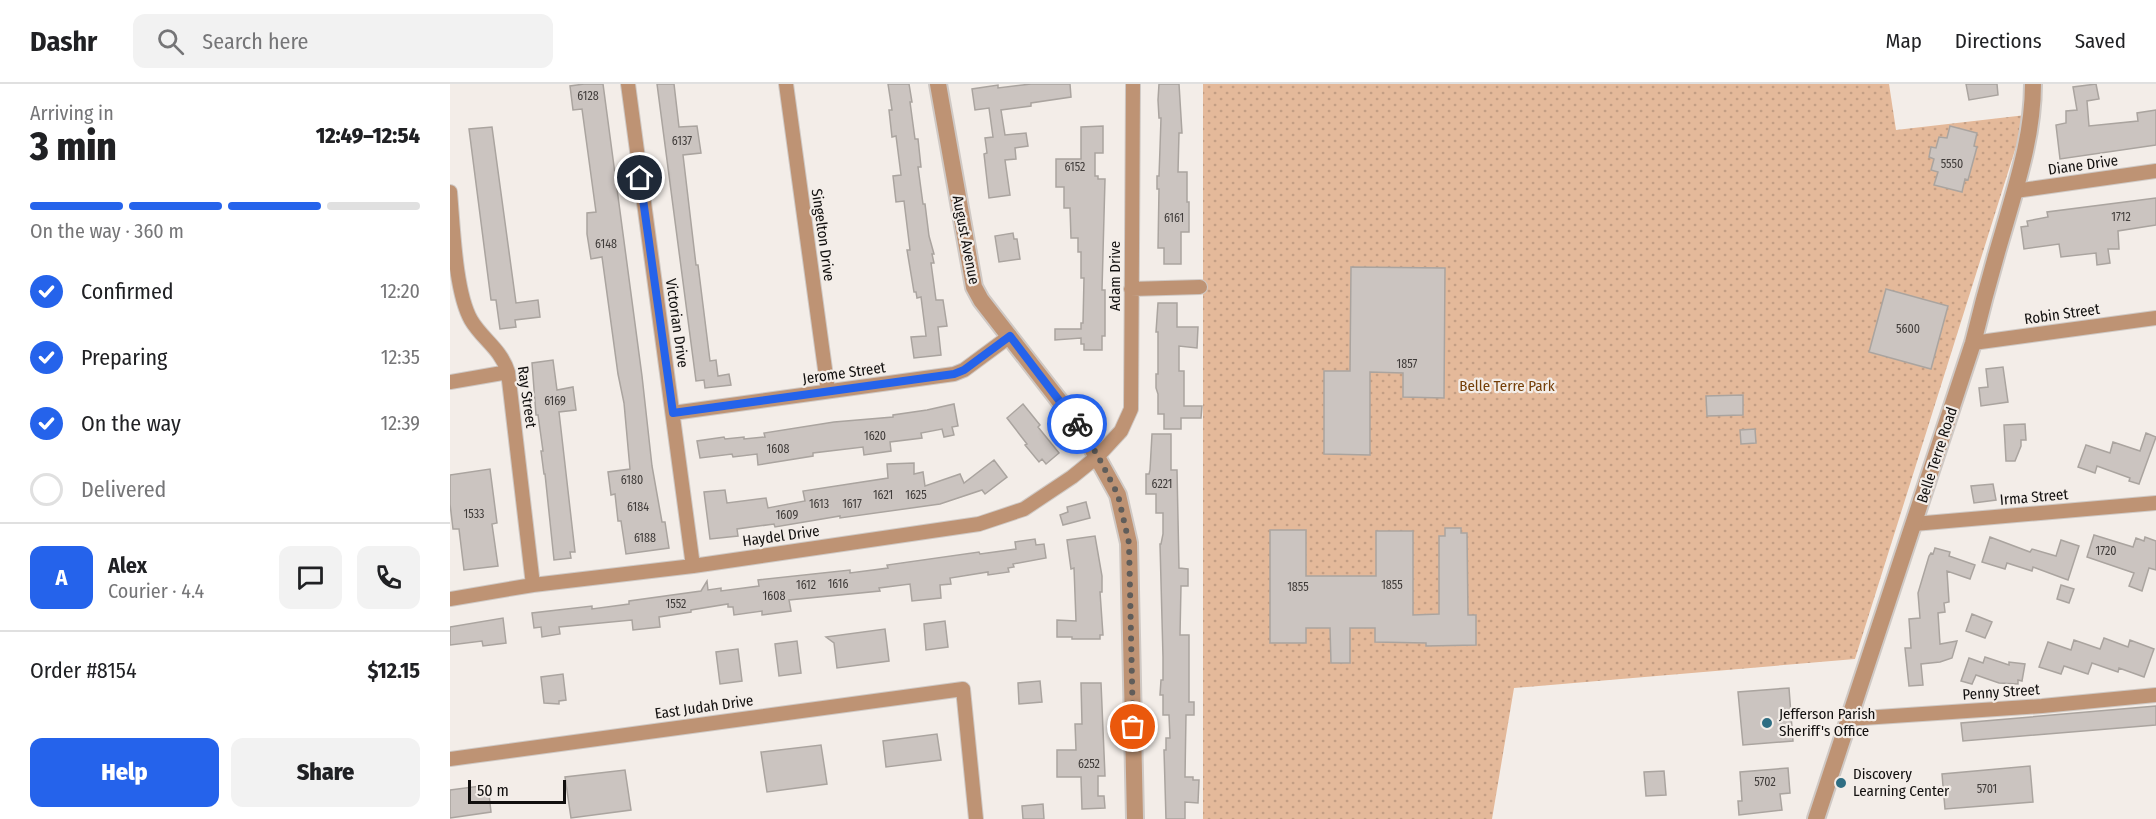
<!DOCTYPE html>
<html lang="en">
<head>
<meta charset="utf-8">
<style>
  body { margin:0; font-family:"Fira Sans Condensed",sans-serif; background:#f2f2f2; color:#202124; height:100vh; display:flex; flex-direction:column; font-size:22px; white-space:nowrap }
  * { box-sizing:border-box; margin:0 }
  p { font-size:20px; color:#757577 }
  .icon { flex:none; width:33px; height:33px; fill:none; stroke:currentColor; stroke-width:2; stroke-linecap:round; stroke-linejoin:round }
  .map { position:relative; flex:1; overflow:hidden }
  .details { display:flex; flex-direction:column; background:#fff; width:450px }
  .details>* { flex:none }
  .scale { position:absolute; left:18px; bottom:15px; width:98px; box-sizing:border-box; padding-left:6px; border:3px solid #110f0e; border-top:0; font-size:16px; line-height:21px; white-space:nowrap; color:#110f0e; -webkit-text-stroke:4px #f3ede8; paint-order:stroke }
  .pin { position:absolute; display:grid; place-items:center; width:51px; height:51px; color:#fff; margin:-26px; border:3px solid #fff; border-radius:50%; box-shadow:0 2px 6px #0007 }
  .courier { position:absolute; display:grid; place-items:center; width:60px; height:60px; margin:-30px; border:4px solid #2563eb; border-radius:50%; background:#fff; color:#222; box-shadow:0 2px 8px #0007 }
  .head em { font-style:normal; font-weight:800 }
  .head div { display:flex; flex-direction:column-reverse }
  .head { display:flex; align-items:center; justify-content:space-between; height:102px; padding:0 30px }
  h1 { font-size:39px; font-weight:800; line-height:45px }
  .bar { display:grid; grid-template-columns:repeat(4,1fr); gap:9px 6px; align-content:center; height:72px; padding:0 30px }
  .bar i { height:8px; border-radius:4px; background:#e0e0e0 }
  .bar .active { background:#2563eb }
  .bar p { grid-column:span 4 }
  .line { display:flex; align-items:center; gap:15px; padding:0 30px; border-top:2px solid #e0e0e0 }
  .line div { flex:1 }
  .round { display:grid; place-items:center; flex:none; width:63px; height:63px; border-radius:12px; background:#f2f2f2 }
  ol { padding:0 30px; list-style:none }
  li { display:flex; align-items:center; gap:18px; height:66px }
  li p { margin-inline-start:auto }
  li .icon { padding:6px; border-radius:50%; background:#2563eb; color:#fff; stroke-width:4 }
  li:last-child { color:#757577 }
  li i { width:33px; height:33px; border:3px solid #e0e0e0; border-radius:50% }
  .action { display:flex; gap:12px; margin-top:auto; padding:12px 30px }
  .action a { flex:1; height:69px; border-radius:12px; background:#2563eb; color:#fff; font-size:24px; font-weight:800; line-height:69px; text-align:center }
  .action a+a { background:#f2f2f2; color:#202124 }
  header { display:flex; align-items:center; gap:36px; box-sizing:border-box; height:84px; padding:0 30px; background:#fff; border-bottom:2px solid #e0e0e0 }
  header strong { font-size:28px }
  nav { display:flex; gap:33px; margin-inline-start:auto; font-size:21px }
  .search { width:420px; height:54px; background:#f2f2f2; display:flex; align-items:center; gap:15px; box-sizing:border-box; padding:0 21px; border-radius:12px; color:#757577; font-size:22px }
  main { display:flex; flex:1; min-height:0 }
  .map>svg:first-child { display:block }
  .park { fill:url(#park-dots) }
  .building { fill:#cbc4c0; stroke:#aaa49f; stroke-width:1.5 }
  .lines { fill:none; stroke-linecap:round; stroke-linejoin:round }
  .minor-casing { stroke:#cfc9c5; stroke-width:16 }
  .tertiary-casing { stroke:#cfc9c5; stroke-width:20 }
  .minor { stroke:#be9374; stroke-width:14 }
  .tertiary { stroke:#be9374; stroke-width:16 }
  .done { stroke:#605d5a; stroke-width:6; stroke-dasharray:0 10.8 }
  .route { stroke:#2563eb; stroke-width:8 }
  .poi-dot { fill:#2f6e83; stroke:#f3ede8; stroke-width:2 }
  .labels { text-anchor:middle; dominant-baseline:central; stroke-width:4.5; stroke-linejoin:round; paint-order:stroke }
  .number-label { font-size:12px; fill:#403c3a }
  .street-label { font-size:15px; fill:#110f0e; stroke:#f3ede8 }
  .park-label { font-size:15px; fill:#743e08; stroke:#f3ede8 }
  .poi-label { font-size:15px; fill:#110f0e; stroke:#f3ede8; text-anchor:start }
</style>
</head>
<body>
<header>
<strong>Dashr</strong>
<div class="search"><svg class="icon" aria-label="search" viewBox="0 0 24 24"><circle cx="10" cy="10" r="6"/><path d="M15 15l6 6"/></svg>Search here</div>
<nav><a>Map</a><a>Directions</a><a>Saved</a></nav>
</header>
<main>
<section class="details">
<div class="head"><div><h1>3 min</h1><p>Arriving in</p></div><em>12:49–12:54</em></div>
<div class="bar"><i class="active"></i><i class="active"></i><i class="active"></i><i></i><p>On the way · 360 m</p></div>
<ol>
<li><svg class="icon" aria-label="check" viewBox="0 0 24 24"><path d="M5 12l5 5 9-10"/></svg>Confirmed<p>12:20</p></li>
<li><svg class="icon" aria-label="check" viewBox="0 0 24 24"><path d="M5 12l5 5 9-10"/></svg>Preparing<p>12:35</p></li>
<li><svg class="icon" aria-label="check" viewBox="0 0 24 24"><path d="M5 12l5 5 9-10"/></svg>On the way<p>12:39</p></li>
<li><i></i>Delivered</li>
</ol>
<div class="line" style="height:108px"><b class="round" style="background:#2563eb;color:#fff">A</b><div><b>Alex</b><p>Courier · 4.4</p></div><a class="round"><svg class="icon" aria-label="chat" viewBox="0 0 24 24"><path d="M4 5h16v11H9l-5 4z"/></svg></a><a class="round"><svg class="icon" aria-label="phone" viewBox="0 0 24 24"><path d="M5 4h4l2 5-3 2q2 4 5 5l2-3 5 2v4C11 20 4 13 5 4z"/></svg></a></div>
<div class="line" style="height:78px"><div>Order #8154</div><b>$12.15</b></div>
<div class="action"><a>Help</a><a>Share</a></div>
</section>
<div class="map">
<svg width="1706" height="735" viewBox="0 0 1706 735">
  <defs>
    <pattern id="park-dots" width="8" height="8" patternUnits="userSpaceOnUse" patternTransform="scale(1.5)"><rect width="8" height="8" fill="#e4b99a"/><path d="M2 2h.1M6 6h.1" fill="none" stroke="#c39e84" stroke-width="1.8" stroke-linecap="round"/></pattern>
  </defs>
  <rect width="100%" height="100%" fill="#f3ede8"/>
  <path class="park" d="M753,0H1439L1446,46L1576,31L1405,575L1064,604L1042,735H753Z"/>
  <path class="building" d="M134,0H153L192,292L202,382L212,438H215L219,464L176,470L171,437H168L165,410L161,411L158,388L180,385L174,319L168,290L152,173L141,175L137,150V129L146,128L132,25L123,26L120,2Z
    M207,0H224L229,43L247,42L251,69L233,71L246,181H248L260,277L266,276L268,292L279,290L281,301L255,304L254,296L246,297Z
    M438,0H459L462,18H460L465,55H468L471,83H468L473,120H475L479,152L484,170H482L484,179H481L486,216H493L497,242L488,243L491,271L464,274L461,253L476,252L471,213L467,214L466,208H464L457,166H460L454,117L446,118L443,92L451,91L446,52L442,53L439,26H442Z
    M581,0H620L621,13L581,19V22L551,26L555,51L576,49L578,62L565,64L566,75L555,76L560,111L539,114L534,70L537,69L535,54L543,53L539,24L525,26L522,5L548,1V4Z
    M709,0H729L732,49H729L728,88H737V118H739V148H731V180H714V164H708L709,105H707V92H709L710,64L711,34H709L708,16Z
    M1516,0H1547L1548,11L1519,16Z
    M1646,0L1649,15L1637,17L1639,42L1688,37L1687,29L1706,26V61L1610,75L1606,41L1616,39V27L1627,26L1623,3Z
    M653,42V69H645V92H648V95H655L652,206H655V252H652V266H634V260H631V254L605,256V245H631V239H633L634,194H631V168H628V154H621L620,124H614V103H606V75H631V43Z
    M1500,42L1527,49L1524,62L1527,63L1518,96L1515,95L1512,108L1484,101L1488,88L1481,86L1484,75L1479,73L1481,63L1486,64L1489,53L1497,54Z
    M42,43L66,219L88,216L90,233L65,236L66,243L50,245L46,216H41L19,45Z
    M1706,114V141L1668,147L1669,165H1658L1660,179L1647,181L1646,169L1611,173L1609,160L1574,165L1571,143L1578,142L1577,137L1598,133L1597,128Z
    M563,149L564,155H567L570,175L549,178L545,152Z
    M901,183L995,184L994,314L953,313V289L920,288V371L874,370V287H900Z
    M1436,205L1498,222L1481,285L1419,268Z
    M708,219H727V243H748L747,264L729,262V287H734V322H752L751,334H731V345H714V330H708V310L706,304V290H708V248H706Z
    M103,276L107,306L123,303L126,326L109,328L125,468H120L121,474L104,476L95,390H94L91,367H93L88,331H86L82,279Z
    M1553,283L1558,318L1531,322L1529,304L1538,303L1536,285Z
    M1293,311V331L1257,332L1256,312Z
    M504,320L508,342L502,343L504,351L494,353L492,345L471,349L472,354L440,358L441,367L414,371L413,363L363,369V372L308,381L307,370L283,373L282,370L250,374L247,357L274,353L275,355L294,353V355L315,353L314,349L384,338L443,333V331L477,326Z
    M573,320L590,341L588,343L609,369L596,380L592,375L589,378L575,361L577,360L557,334Z
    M1575,340L1576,356H1571V362L1565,377H1556L1554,341Z
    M1305,345L1306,359L1291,360L1290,346Z
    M1696,349L1706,353L1689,400L1679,397L1680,394L1647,382L1645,389L1628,383L1636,361L1660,369L1663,358L1690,367Z
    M702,350H721V386H727L729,484L738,485V502H731L730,551H739V618H744V631H736L735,693H743V696H749L748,719L735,718V735H716L714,666H716V654H720L719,631H713V611H710L711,596H713V573L710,460H711L713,450V429H706V410H696V390H699L700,386Z
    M544,376L557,393L535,410L532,406L490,420L390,434V432L325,443L324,440L287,445L288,452L260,455L254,408L275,406L277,419L316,414L318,424L355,417L353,407L438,394L437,380L464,379V390L473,388L475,402L510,390L514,399Z
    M40,385L47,439L42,440L48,482L14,486L9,445H3L0,420V391Z
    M1543,400L1546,416L1524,419L1521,402Z
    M636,418L640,434L613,441L610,431L618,428L617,423Z
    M995,444H1011V449H1017L1018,531H1026V561L976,562V559L925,558V544H900V579H881L880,544H856V559H820V446H856V492H926V447H963V531L989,530V452H995Z
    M1644,451L1683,463L1686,454L1694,457L1695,453L1706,457V486L1699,484L1692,507L1679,502L1684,489L1637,473Z
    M645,452L652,492V508H650L653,551H650V555H622V553H607V536L626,537L624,484L621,485L617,456Z
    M1540,453L1580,468L1582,465L1606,472L1611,456L1629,462L1618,496L1583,483L1582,487L1557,479L1555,485L1532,478Z
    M585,455L586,461L594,460L596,474L563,480L564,483L558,484L559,488L538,491V488L500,494L501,500L490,501L491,514L462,517L460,500L429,504L430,507L339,516L341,527L312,531V527L284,531L283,523H278V520L241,526V528L209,533L210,543L183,546L182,536L109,543L110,550L92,553L91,543L84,544L82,529L142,522V525L179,520V517L251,507L257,497L258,506L271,504V507L309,502L308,496L400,486V489L438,484L437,481L529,468L530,470L566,465L565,458Z
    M1485,464L1500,468L1499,472L1525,481L1520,495L1497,487L1499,518L1494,519L1495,528L1488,529L1490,560L1507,557L1502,574L1490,578L1471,580L1473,601L1459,602L1455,564H1461L1459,535L1470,534L1468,509L1479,472L1481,469L1483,470Z
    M1611,501L1624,505L1619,519L1607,515Z
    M1522,530L1542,538L1535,554L1516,547Z
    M53,534L56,559L33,562L32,557L0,561V543Z
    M495,537L498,563L476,566L474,540Z
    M435,545L439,577L387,584L384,559L376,553Z
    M1654,554L1678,563L1680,556L1704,565L1694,593L1669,584L1668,588L1642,579L1638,590L1614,582L1611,590L1589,583L1598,558L1621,566L1624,556L1650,565Z
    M347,557L351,589L329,592L325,560Z
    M288,565L292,597L270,600L266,568Z
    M1535,573L1559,581V578L1575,580L1572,597L1568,596V600L1549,599L1526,591L1522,600L1511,597L1519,574L1533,579Z
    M113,590L116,616L109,617V620L94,619L91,593Z
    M590,597L592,618L569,620L568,599Z
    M631,599H651L655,692H648V712H654L655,724L632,725L631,693H607V666H626L625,640H632Z
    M1339,604L1343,657L1293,661L1288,608Z
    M1706,622V641L1513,657L1511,639Z
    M487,650L491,676L436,683L433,657Z
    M371,661L377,700L317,708L311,668Z
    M1580,682L1583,718L1495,725L1492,690Z
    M1338,684L1340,709L1330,710L1332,726L1289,731L1288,717H1292L1290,688Z
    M175,686L181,726L121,734L115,693Z
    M1214,687L1216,711L1196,712L1194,688Z
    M38,701L41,728L0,734V706Z
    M593,720L594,735H573L572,722Z"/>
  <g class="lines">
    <defs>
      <path id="minor" d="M178,0L243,482
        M336,0L378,307
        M1565,107L1706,87
        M0,108C3,141 5,208 21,236C32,255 51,265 58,288L83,501
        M681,205L750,203
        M1523,259L1706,234
        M0,298L58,288
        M223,329L504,290L514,286L560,252
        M1464,440L1706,419
        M0,515L83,501L243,482L529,440L574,425L622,393L648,372L671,347L681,325L683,0
        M1398,635L1592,622L1706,611
        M0,675L513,605L526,735"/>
      <path id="tertiary" d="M488,0L524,203L531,216L632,346L668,411L679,459L685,735
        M1366,735L1523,259C1532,222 1542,185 1553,148C1567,99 1583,51 1583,0"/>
    </defs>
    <use href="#minor" class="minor-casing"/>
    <use href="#tertiary" class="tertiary-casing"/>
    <use href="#minor" class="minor"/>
    <use href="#tertiary" class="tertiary"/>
  </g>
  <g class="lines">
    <path class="done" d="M627,340L648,372L668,411L679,459L683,643"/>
    <path class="route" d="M190,94L223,329L504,290L514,286L560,252L627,340"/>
  </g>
  <g class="poi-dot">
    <circle cx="1317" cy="639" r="6"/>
    <circle cx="1391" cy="699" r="6"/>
  </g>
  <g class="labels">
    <g class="number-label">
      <text x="138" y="12">6128</text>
      <text x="232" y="57">6137</text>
      <text x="1502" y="80">5550</text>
      <text x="625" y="83">6152</text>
      <text x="1671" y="133">1712</text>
      <text x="724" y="134">6161</text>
      <text x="156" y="160">6148</text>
      <text x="1458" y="245">5600</text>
      <text x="957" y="280">1857</text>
      <text x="105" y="317">6169</text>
      <text x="425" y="352">1620</text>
      <text x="328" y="365">1608</text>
      <text x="182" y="396">6180</text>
      <text x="712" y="400">6221</text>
      <text x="433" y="411">1621</text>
      <text x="466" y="411">1625</text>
      <text x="369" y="420">1613</text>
      <text x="402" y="420">1617</text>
      <text x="188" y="423">6184</text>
      <text x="24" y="430">1533</text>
      <text x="337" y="431">1609</text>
      <text x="195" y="454">6188</text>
      <text x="1656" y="467">1720</text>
      <text x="388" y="500">1616</text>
      <text x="356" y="501">1612</text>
      <text x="942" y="501">1855</text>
      <text x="848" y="503">1855</text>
      <text x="324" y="512">1608</text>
      <text x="226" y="520">1552</text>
      <text x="639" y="680">6252</text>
      <text x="1315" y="698">5702</text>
      <text x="1537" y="705">5701</text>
    </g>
    <g class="street-label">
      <text transform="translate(1633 81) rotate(-8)">Diane Drive</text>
      <text transform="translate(373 151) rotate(82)">Singelton Drive</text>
      <text transform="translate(516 156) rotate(79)">August Avenue</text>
      <text transform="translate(665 192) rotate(-90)">Adam Drive</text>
      <text transform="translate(1612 230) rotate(-8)">Robin Street</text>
      <text transform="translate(227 239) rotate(82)">Victorian Drive</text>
      <text transform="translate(394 289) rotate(-8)">Jerome Street</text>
      <text transform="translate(77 313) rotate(82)">Ray Street</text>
      <text transform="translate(1487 371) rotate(-72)">Belle Terre Road</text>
      <text transform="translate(1584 413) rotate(-5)">Irma Street</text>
      <text transform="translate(331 452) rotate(-8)">Haydel Drive</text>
      <text transform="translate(1551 608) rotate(-4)">Penny Street</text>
      <text transform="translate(254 623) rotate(-8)">East Judah Drive</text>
    </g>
    <g class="park-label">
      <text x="1057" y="302">Belle Terre Park</text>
    </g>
    <g class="poi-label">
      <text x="1329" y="630">Jefferson Parish<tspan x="1329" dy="17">Sheriff's Office</tspan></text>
      <text x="1403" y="690">Discovery<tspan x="1403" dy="17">Learning Center</tspan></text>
    </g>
  </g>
</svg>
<div class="scale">50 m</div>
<div class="pin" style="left:683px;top:643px;background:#ea580c"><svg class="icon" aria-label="bag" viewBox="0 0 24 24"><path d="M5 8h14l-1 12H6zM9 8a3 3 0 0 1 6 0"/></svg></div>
<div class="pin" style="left:190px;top:94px;background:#1f2937"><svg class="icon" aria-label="home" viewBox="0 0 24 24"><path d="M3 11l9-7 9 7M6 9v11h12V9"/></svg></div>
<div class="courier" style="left:627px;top:340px"><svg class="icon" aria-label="bike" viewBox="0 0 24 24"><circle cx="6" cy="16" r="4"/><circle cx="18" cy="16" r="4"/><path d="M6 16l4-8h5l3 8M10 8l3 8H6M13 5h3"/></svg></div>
</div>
</main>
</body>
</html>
